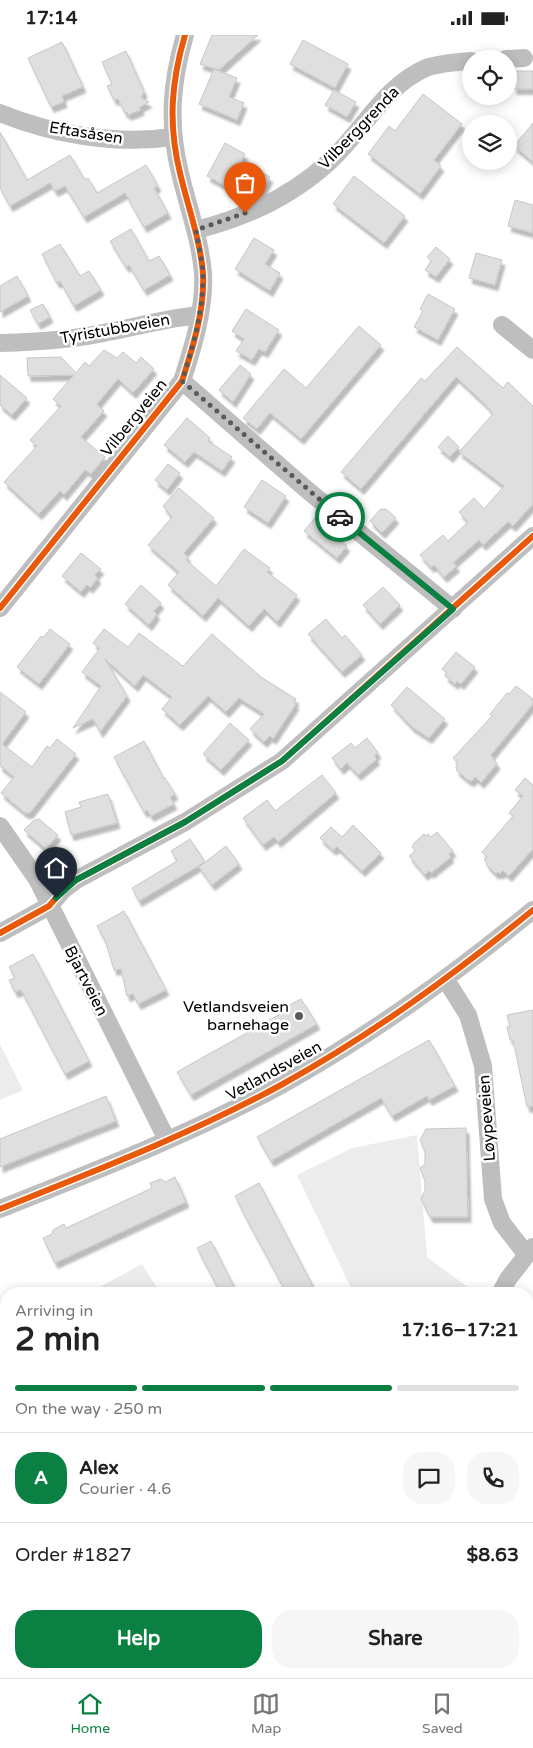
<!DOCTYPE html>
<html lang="en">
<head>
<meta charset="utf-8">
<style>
  body { margin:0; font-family:"Varela Round",sans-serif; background:#f6f6f6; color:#222; height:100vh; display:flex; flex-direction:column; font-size:19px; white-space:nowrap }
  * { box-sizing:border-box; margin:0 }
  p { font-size:16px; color:#767676 }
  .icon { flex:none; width:28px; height:28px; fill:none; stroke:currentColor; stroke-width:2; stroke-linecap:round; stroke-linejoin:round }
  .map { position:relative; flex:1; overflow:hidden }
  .sheet { position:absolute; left:0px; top:1252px; width:534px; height:391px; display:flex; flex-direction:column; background:#fff; border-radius:20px 20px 0 0; box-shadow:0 2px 12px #0003 }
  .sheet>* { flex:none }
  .controls { position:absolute; left:462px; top:15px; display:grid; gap:10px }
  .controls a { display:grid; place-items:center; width:55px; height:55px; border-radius:50%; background:#fff; box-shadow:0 2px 12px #0003; font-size:25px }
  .pin { position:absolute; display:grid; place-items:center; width:42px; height:42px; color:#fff; margin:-51px -21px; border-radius:50% 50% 50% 0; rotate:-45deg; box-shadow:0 0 5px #0007 }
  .pin .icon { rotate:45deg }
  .courier { position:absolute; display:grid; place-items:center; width:50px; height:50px; margin:-25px; border:4px solid #0b8043; border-radius:50%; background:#fff; color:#222; box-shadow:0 1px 6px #0007 }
  .summary em { font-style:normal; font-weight:800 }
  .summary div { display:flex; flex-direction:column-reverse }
  .summary { display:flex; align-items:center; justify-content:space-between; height:85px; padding:0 15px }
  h1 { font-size:32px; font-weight:800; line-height:38px }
  .bar { display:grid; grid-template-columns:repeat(4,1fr); gap:8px 5px; align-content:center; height:60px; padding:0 15px }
  .bar i { height:6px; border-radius:4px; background:#e0e0e0 }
  .bar .active { background:#0b8043 }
  .bar p { grid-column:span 4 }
  .line { display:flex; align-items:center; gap:12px; padding:0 15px; border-top:1px solid #e0e0e0 }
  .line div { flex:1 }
  .round { display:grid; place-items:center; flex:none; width:52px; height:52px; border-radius:20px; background:#f6f6f6 }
  .action { display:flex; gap:10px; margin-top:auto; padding:10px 15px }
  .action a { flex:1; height:58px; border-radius:20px; background:#0b8043; color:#fff; font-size:20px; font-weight:800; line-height:58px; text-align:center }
  .action a+a { background:#f6f6f6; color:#222 }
  .status { display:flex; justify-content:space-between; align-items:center; height:35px; padding:0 25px; background:#fff; direction:ltr }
  .status svg { height:14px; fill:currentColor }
  .dock { display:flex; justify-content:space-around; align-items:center; height:70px; border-top:1px solid #e0e0e0; background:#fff; font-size:14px; color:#767676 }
  .dock a { display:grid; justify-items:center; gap:2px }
  .dock .active { color:#0b8043 }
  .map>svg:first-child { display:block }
  .green { fill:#ececec }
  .building { fill:#dfdfdf; stroke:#c7c7c7; filter:url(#shadow) }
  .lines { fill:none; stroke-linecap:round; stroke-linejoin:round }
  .minor { stroke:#bebebe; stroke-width:18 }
  .cycleway-casing { stroke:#fff; stroke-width:9 }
  .cycleway { stroke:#e8590c; stroke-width:6 }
  .done { stroke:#595959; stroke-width:5; stroke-dasharray:0 9 }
  .route { stroke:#0b8043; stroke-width:6 }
  .poi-dot { fill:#595959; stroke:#fff; stroke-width:2 }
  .labels { text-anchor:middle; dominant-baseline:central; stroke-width:5; stroke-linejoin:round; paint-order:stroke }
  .street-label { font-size:16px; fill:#000; stroke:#fff }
  .poi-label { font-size:16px; fill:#000; stroke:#fff; text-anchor:end }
</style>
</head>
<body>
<div class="status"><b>17:14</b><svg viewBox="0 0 49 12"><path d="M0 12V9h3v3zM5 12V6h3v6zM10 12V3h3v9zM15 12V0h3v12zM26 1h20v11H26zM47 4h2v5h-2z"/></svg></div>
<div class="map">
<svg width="533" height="1643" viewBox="0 0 533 1643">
  <defs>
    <filter id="shadow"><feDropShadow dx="3" dy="5.5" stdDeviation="1" flood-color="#0004"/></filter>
  </defs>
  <rect width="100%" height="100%" fill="#fff"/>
  <path class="green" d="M0,1009L23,1055L0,1065Z
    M417,1100L427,1222L469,1253L466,1259H354L297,1140L352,1113Z
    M142,1229L161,1259H87Z
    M533,1501V1577L528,1591V1505Z
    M102,1638H261L259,1643H97Z
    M434,1638H520L519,1643H426Z"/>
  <path class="building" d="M212,0H258L219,35L200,29Z
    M303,5L348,29L335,53L290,29Z
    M62,7L83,52L62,61L64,67L51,72L28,23Z
    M126,16L144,57L141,63L149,67L140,72L141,75L128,80L127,77L125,78L118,64L114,65L107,51L112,49L102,27Z
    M214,34L237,43L229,62L244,68L237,85L199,69Z
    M514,36H533V54H514Z
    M334,55L356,67L347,82L325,70Z
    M423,59L462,89L434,125L441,131L420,159L368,119L389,91L395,96Z
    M533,88V127L514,111Z
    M0,97L27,145L70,120L85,145L88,143L97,158L146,130L158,151L154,153L168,178L144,192L125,158L84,182L65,151L55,156L50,148L10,171L0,153Z
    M225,108L245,119L241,126L270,142L261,159L247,151L243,160L207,141Z
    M354,141L405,181L384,208L333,169Z
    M515,165L533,170V198L508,191Z
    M131,194L149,226L159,221L170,240L144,255L129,230L126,232L110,206Z
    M254,203L274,215L265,229L280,238L270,256L235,234Z
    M60,209L80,241L89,236L101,255L74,271L60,246L57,248L42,219Z
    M436,212L450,224L436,242L425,235L431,226L427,222Z
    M476,218L502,225L495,250L469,243Z
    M17,241L28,261L0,277V251Z
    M428,259L455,274L438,305L414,292L423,276L420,274Z
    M43,269L50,282L38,289L30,275Z
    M246,274L279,295L265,317L259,314L252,325L236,316L244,304L232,296Z
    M359,291L381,310L301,404L270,378L257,394L243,383L284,334L306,353Z
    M457,312L503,353L508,347L533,371V469L513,491L508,487L483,510L479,505L453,528L457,531L444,542L434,530L431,532L420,520L443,500L448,506L468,487L459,477L474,463L484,474L504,451L459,417L493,379L486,370L456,342L361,454L341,437L421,343L425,346Z
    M104,315L117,323L123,317L136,328L141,322L154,334L133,358L118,344L97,369L104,376L81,402L105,422L91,439L85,435L64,460L60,456L39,479L4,447L37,411L30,405L61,371L53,364L74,340L28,341L27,323L61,322L76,338L85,327L89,331Z
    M240,330L251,339L233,367L219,355Z
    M0,340L27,363L12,380L0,370Z
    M187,383L210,403L208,406L232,422L222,436L194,417L185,427L164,410Z
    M448,401L459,412L450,422L438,412Z
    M168,429L180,438L167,455L155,445Z
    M262,445L286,461L268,488L244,472Z
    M179,453L214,483L184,518L188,522L186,525L216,551L244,514L270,533L267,537L297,560L277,587L264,574L249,591L218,563L203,581L168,550L179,537L148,510L172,482L163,471Z
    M381,474H386L396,483L382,498L370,486Z
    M315,483L347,511L337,523L304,496Z
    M81,518L101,534L95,540L98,543L90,553L87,550L81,557L62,541Z
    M141,550L161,568L154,576L157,579L149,590L125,569Z
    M383,552L400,570L380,589L363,570Z
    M326,584L342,603L345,600L362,620L342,637L308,599Z
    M50,594L70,609L39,649L17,632L41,601L43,603Z
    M104,594L128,612L139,598L183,631L212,599L261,642L296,664L294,668L296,669L273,704L270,701L264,707L250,694L264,679L239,663L226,677L208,661L180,690L162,674L172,662L143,640L135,651L105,624L127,661L100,697L93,684L73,693L101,651L82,637L100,613L93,608Z
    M456,617L475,632L461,649L457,646L455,649L445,641L447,638L442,634Z
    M516,651L533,664V669L491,720L497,729L481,748L475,742L472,746L468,745L457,736L456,732L458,728L453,723L492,681L490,679L507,658L509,659Z
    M407,652L445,684L429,703L412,692L391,670Z
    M0,657L26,677L2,709L32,732L47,711L50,713L57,704L76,719L30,778H25L1,758L14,742L0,731Z
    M230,688L249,705L221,735L203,719Z
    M367,703L376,715L378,718L374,721L377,724L358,740L347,728L341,734L332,723L351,708L355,713Z
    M144,706L164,744L165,743L175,759L170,762L174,769L151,781L147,775L144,777L114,722Z
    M322,740L336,758L278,807L274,802L263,810L243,783L267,765L275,776Z
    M525,743L533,750V814L509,841L503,836L500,839L498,837L496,839L486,829L487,828L484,825L487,822L482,817L513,781L509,778L523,761L515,755Z
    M108,759L117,788L71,800L65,777L81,772L79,767Z
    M39,784L58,800L46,814L24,795L33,786Z
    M353,790L381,818L362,836L337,812L333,815L320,803L331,792L342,802Z
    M437,797L453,816L449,819L451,822L431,838L429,836L425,840L409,821L415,816L412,812L414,808L424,799L426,801L428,799L431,802Z
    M190,804L205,827L139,866L132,853L177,826L171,816Z
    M226,811L239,829L212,850L199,832Z
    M124,876L166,955L138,969L133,959L127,961L121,934L114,935L106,908L97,891Z
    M33,919L89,1026L65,1039L21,955L15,957L9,945L15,943L9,932Z
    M301,964L317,989L191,1060L177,1037L282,978L280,975Z
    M533,975V1071L527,1072L513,1005H510L507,992H510L507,980Z
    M429,1005L455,1051L429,1065L427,1061L392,1081L381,1063L271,1126L257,1102Z
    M106,1061L116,1086L0,1132V1104Z
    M466,1093L468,1182H430L421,1164L425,1155V1146L420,1133L425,1129V1117L420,1105L426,1094Z
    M175,1142L186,1167L55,1228L43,1203L52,1199L53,1195L64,1189L66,1193L152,1153L150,1148L161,1144L165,1147Z
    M259,1148L317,1259H287L246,1183L235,1161Z
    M211,1206L225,1234L238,1259H221L197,1213Z"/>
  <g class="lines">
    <path class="minor" d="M506,24L524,23
      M0,78C54,100 116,110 173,102
      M196,195C245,183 293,160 330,126C363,96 384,51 426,33C440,28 457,27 471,26
      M502,290L533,315
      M0,308C36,307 73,305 108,297C140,291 167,283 200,280
      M182,346L306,454L453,574
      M0,573L182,346C193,312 205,274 203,238C200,204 188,172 180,138C168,89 171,48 185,0
      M0,791L37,844L167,1105
      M0,898L49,871L63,855L76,845L185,787L282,726L533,501
      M446,945L468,980L483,1031L493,1164L502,1188L526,1219
      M0,1174C95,1136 191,1099 281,1050C373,999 452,941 533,875
      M500,1259L508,1244L533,1212
      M325,1643L328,1638"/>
    <defs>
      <path id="cycleway" d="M0,573L182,346C193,312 205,274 203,238C200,204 188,172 180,138C168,89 171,48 185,0
        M0,898L49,871L63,855L76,845L185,787L282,726L533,501
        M0,1174C95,1136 191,1099 281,1050C373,999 452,941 533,875"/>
    </defs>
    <use href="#cycleway" class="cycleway-casing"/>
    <use href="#cycleway" class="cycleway"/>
  </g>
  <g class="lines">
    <path class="done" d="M245,178L196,195C198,210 203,226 203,241C203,277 193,312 182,346L340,482"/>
    <path class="route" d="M56,863L76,845L185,787L282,726L453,574L340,482"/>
  </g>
  <circle class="poi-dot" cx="299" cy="981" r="5"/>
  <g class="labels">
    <g class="street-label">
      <text transform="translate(359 93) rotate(-46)">Vilberggrenda</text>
      <text transform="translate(86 98) rotate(9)">Eftasåsen</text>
      <text transform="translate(115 294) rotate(-10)">Tyristubbveien</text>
      <text transform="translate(134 383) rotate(-51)">Vilbergveien</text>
      <text transform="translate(86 946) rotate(63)">Bjartveien</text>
      <text transform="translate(274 1036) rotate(-29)">Vetlandsveien</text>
      <text transform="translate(487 1083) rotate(-94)">Løypeveien</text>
    </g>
    <g class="poi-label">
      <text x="289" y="972">Vetlandsveien<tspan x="289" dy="18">barnehage</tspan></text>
    </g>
  </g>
</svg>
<div class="controls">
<a><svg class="icon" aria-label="locate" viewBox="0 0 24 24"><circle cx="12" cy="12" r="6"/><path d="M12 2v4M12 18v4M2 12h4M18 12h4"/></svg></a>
<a><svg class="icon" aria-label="layers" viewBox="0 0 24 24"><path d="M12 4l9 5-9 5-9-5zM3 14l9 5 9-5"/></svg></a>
</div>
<div class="pin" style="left:245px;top:178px;background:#ea580c"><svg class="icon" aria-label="bag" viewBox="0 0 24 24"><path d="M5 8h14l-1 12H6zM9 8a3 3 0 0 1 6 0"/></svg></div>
<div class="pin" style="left:56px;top:863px;background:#1f2937"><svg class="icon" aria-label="home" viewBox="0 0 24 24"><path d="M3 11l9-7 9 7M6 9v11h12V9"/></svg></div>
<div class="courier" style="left:340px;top:482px"><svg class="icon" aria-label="car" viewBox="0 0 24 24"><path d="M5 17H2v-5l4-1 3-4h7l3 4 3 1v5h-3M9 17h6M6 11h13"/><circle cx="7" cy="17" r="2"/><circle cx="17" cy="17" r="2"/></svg></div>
<section class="sheet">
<div class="summary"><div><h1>2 min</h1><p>Arriving in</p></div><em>17:16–17:21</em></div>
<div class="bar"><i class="active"></i><i class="active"></i><i class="active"></i><i></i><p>On the way · 250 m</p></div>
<div class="line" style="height:90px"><b class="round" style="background:#0b8043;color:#fff">A</b><div><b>Alex</b><p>Courier · 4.6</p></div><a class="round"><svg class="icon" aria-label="chat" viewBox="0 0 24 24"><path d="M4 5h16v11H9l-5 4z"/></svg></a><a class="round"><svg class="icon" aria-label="phone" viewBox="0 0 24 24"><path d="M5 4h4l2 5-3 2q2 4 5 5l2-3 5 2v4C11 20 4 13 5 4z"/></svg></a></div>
<div class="line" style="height:65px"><div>Order #1827</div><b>$8.63</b></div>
<div class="action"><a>Help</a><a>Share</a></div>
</section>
</div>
<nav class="dock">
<a class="active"><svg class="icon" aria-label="home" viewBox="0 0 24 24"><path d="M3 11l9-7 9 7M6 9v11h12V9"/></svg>Home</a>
<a><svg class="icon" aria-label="map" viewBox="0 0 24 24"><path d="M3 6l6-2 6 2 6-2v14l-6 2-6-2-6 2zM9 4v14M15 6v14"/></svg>Map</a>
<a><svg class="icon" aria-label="saved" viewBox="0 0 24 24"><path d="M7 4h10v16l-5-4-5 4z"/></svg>Saved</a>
</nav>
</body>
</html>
